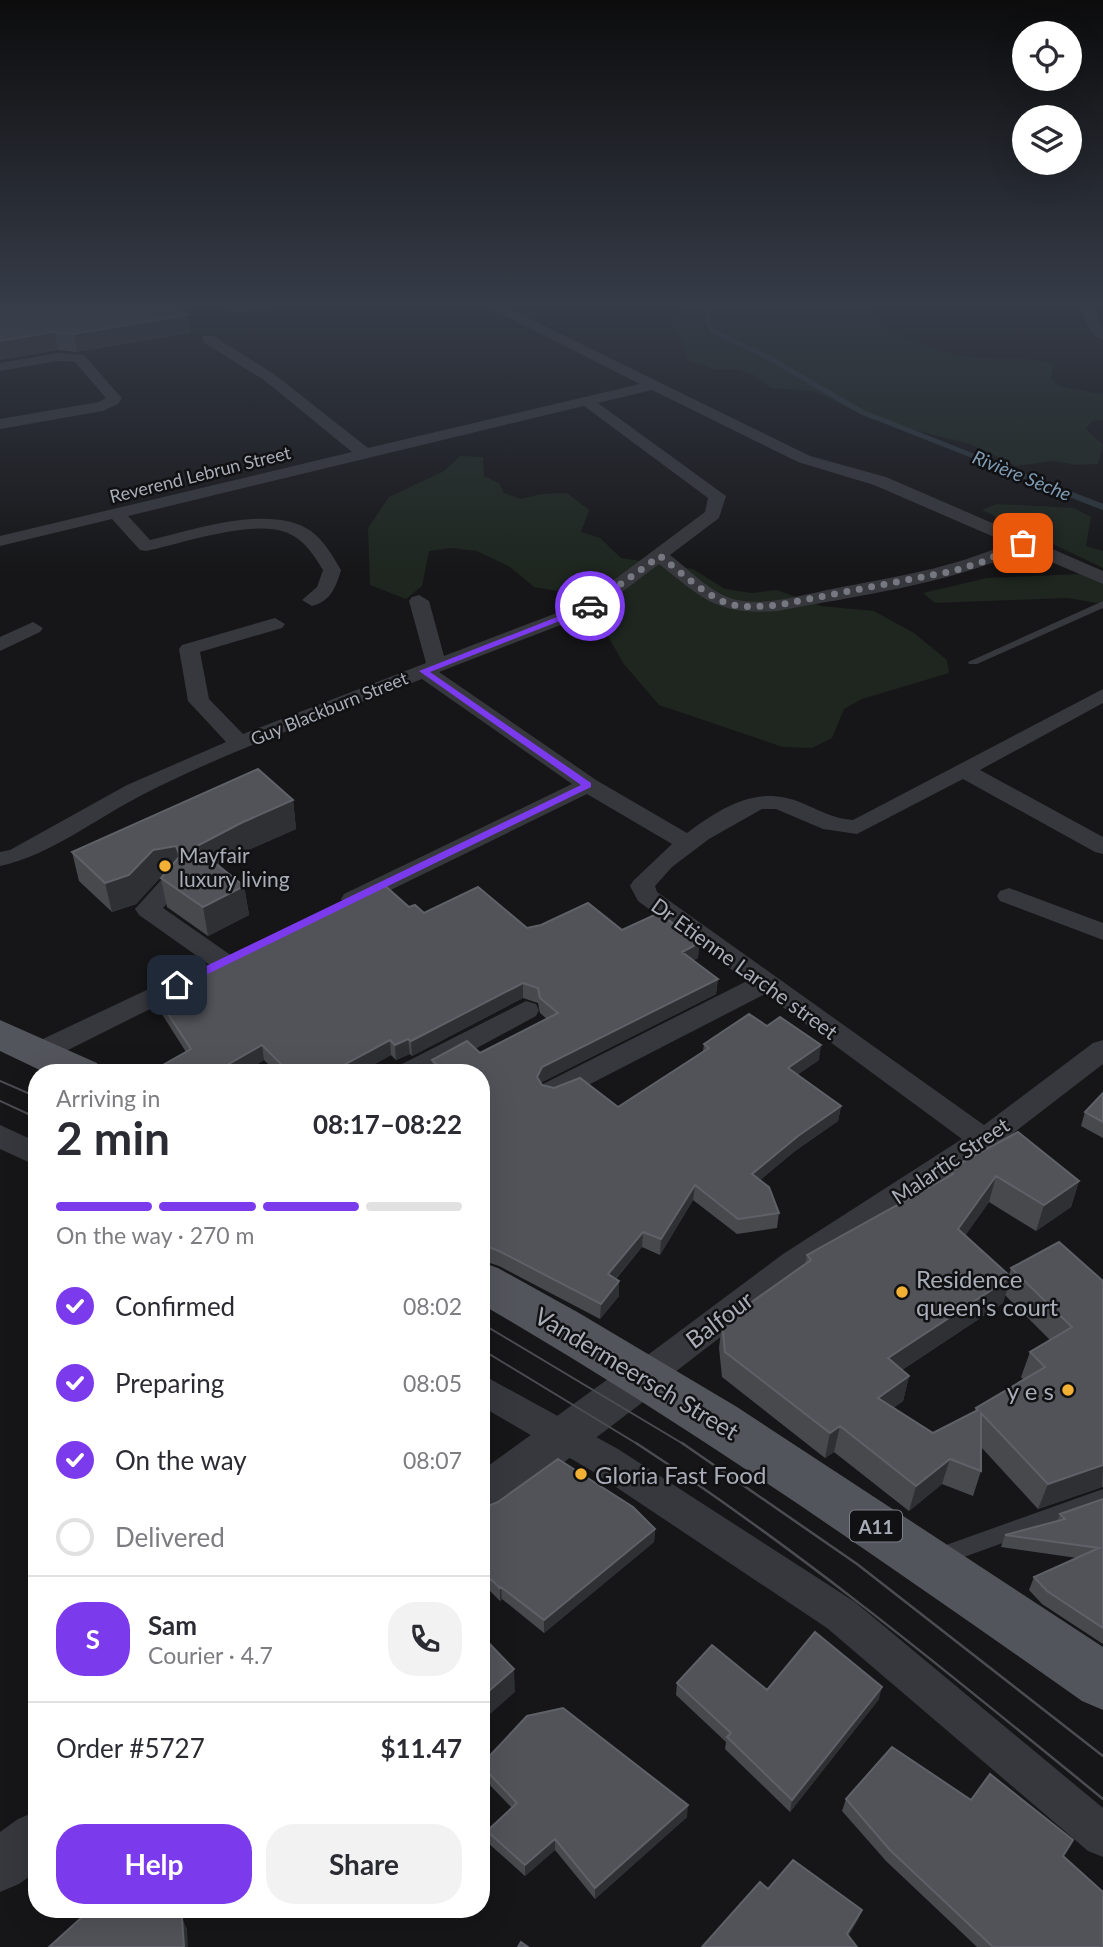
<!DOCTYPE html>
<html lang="en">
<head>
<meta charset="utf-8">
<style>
  body { margin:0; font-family:Lato,sans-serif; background:#f2f2f3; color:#2b2b33; height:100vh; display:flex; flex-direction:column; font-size:26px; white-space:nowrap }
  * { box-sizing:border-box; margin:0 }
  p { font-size:23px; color:#7c7c81 }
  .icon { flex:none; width:38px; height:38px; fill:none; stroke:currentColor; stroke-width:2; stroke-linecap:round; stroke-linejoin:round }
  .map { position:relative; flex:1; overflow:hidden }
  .panel { position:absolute; left:28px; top:1064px; width:462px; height:854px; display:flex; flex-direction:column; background:#fff; border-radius:28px; box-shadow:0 7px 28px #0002 }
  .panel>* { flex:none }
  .fabs { position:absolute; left:1012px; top:21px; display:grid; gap:14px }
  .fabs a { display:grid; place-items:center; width:70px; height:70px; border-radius:50%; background:#fff; box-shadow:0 7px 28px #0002; font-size:35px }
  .pin { position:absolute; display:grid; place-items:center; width:60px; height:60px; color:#fff; margin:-30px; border-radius:14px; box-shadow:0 4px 10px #0006 }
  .courier { position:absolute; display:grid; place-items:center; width:70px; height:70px; margin:-35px; border:5px solid #7c3aed; border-radius:50%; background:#fff; color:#222; box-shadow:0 2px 9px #0007 }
  .headline em { font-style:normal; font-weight:700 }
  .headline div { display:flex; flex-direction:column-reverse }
  .headline { display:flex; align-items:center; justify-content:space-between; height:119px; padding:0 28px }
  h1 { font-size:46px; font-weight:700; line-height:52px }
  .bar { display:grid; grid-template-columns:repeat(4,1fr); gap:10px 7px; align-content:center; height:84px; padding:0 28px }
  .bar i { height:9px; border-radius:5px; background:#e1e1e2 }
  .bar .active { background:#7c3aed }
  .bar p { grid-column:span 4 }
  .line { display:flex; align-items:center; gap:18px; padding:0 28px; border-top:2px solid #e1e1e2 }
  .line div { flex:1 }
  .round { display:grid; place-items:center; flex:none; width:74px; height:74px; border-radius:28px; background:#f2f2f3 }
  ol { padding:0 28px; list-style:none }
  li { display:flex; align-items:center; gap:21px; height:77px }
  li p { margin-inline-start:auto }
  li .icon { padding:7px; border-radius:50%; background:#7c3aed; color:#fff; stroke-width:4 }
  li:last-child { color:#7c7c81 }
  li i { width:38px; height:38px; border:4px solid #e1e1e2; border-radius:50% }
  .cta { display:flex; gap:14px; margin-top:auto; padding:14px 28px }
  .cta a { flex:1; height:80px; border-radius:28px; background:#7c3aed; color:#fff; font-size:28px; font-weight:700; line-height:80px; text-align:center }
  .cta a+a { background:#f2f2f3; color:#2b2b33 }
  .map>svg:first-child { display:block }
  .green { fill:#1e261f }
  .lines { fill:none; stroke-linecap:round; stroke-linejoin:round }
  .stream-far1 { stroke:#2c353c; stroke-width:5 }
  .stream { stroke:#2c353c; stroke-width:6 }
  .service { fill:#37383d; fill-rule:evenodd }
  .minor { fill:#37383d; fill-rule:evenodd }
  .tertiary { fill:#37383d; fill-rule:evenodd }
  .primary { fill:#53555c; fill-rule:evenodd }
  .tram-far1 { stroke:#4a4c52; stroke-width:2 }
  .tram { stroke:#4a4c52; stroke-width:2.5 }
  .wall { fill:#47494d; fill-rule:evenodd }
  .shaded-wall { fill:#2f3033 }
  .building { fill:#525359; stroke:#5f6168; stroke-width:2 }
  .route { fill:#7c3aed }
  .done { stroke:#757880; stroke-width:7; stroke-dasharray:0 12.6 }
  .poi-dot { fill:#f2b134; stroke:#111113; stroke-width:2.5 }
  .labels { text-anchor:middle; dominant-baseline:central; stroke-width:5; stroke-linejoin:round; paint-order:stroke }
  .far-street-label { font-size:18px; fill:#a8adb8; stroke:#111113 }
  .far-water-label { font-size:19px; font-style:italic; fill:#7f9bb3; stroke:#111113 }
  .shield { fill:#111113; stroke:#7b7e86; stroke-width:2 }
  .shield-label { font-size:19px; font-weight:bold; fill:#a8adb8 }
  .poi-label { font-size:21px; fill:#a8adb8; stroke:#111113; text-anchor:start }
  .street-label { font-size:21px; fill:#a8adb8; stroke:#111113 }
  .near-poi-label { font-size:24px; fill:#a8adb8; stroke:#111113; text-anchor:start }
  .near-street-label { font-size:24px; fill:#a8adb8; stroke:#111113 }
</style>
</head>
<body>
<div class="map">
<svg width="1103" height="1947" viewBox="0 0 1103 1947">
  <rect width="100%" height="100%" fill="#161618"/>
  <path class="green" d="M688,302H779L785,305L822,310L841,302H882L873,307L882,327C911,341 939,354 971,357C999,360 1026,356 1054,364L1051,379L1060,386L1103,395V420L1092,421L1086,429L1103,445L1098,464L1076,465L1053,461L1016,466L970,444L870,419L813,391L771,388L752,374L736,369L716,370L687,360L682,341L669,324L674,311Z
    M460,456L483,457L484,476L499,483L504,493L521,499L541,494L567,493L589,510L581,532L600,538L621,558L693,569L725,589L752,593L777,590L821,606L874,611L914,633L947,660L949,673L862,699L844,709L832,738L812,748L783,747L659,705L623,663L594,611L558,591L534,587L510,567L477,551L452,548L429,551L422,586L406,599L370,585L368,528L389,497L444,471Z
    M997,504L1074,508L1091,517L1086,546L1103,551V568L982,510Z
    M1103,573V604L1067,598L935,603L923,593L987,578Z"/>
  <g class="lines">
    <path class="stream-far1" d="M725,302L712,309L707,320L713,331L767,357L862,412L1072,495"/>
    <path class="stream" d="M1067,493L1103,507"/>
    <path class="service" d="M1103,601V608L977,664H969L968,662Z
      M1103,1489V1507L939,1566L932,1564L929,1557L932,1550Z"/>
    <path class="minor" d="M253,302H283L276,306L234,313L227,309L229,306Z
      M478,302H495L810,456L886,477L1103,571V584L1023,550C947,585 860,595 778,611C717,615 704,600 659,564L597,611L439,672L596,780L687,833C722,807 758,784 802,803C819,810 834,819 853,820L1103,689V703L980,770L1103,837V854L1095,852L963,779L857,834L823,829L776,809H762L709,839L672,867L655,886L657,892L984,1125L1093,1043L1103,1040V1064L994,1148L805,1272L657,1386L645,1390L633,1386L628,1376L633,1366L783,1254L962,1139L765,994L563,1098L553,1101L543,1098L539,1091L543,1084L747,981L638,901L630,886L633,881L672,844L587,794L362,904L353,907L344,904L341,899L344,894L572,784L422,679C328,716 232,749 142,795C95,819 51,855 0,866V852L10,850L127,785L226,742L188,701L179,649L182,645L275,618L285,624L282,628L200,652L209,699L243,734L426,663L409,601L412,597L419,595L429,601L444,656L583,603L705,512L708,498L584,406L128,516L150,540C194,530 271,503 311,531C324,541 333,556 341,570C336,587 331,601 312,606L302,600L317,587L323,570C314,555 303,538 285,532C249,520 183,543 146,551L140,550L112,519L0,546V536L352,452L264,380L203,342V336H213L274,374L368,448L640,384ZM652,390L798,462L874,485L1008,543C952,569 892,577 832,589C802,595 767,606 737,600C711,594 690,570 670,555L719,518L726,496L598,403Z
      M525,302H595L588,306H532Z
      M1080,302H1094L1099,322L1103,327V340C1087,335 1084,317 1080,302Z
      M58,353L84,355L119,395L122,398L118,404L103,411L0,429V419L99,402L106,398L75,362L58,361L0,371V363Z
      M33,622L43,628L40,632L0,651V637Z
      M172,875L181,878L184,883L163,908L232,956L236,962L232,968L223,970L214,968L139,915L135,909L163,878Z
      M1009,888L1103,923V940L1000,901L997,896L1000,891Z
      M187,971L196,974L200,980L196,986L50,1059L40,1062L30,1059L26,1052L30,1045Z
      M526,1001L536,1004L539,1010L536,1016L431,1073H394L398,1066Z
      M0,1125L37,1142V1166L0,1149Z
      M481,1374L618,1449L855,1602L1103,1808V1857L1088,1851L827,1628L592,1471L481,1406Z"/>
    <path class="tertiary" d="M645,1358L660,1363L666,1376L660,1389L497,1513L481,1519V1471L630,1363Z
      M37,1811V1871L19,1884L0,1892V1832L18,1819Z"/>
    <path class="primary" d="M0,1020L97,1063L102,1073H46L0,1051Z
      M481,1262L498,1268L579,1313L737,1407L1103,1647V1710L1082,1701C886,1563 689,1425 481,1304Z"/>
    <path class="tram-far1" d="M0,1081L37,1097
      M0,1101L37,1118
      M481,1323L685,1445
      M481,1349L639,1445"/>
    <path class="tram" d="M636,1443C800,1550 951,1675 1103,1799
      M682,1443L857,1564L1103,1756"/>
  </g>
  <path class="wall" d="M0,302L190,333L77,352L58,350L0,360Z
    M293,800L296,829L246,851L219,866L244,886L249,915L208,936L167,907L161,879H159L136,904L112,912L79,881L72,852Z
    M409,907L424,913L527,928L622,930L699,943L698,958L693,960L718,979L716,994L542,1082L541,1084L542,1085L618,1107L703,1051L704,1044L819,1060L797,1075L841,1106L838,1121L795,1151L760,1180L779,1213L777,1228L737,1234L693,1200L660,1255L642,1247L616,1279L619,1296L600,1319L499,1266L481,1260V1073H433L432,1060L480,1053L547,1019L540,1013L538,1003L523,998L412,1056L410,1054L396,1060L391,1055L359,1073H277L264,1060L242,1073H149L186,1052L158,1008L155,994Z
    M1103,1093V1138L1081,1126L1085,1112Z
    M948,1170L1079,1181L1071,1207L1036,1231L989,1202L965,1235L1009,1275L1011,1268L1103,1281V1487H1102L1038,1509L981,1447V1471L973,1496L942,1484L909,1511L834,1452L825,1458L722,1377L719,1348L722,1323L805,1264L807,1255L946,1178ZM1005,1295L1050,1340L1030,1352L1021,1377L1024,1380L976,1408L975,1411L933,1433L893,1408L903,1401L909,1376L902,1370L1003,1303Z
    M1103,1499V1644L1042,1604L1029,1590L1034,1577L1077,1558L1001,1547L1005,1535L1057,1521L1060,1514Z
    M481,1509L655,1529L654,1542L544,1633L502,1599L500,1601L481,1582Z
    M677,1683L767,1690L879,1699L790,1812L725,1749L726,1742L676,1695Z
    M481,1765L687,1817L595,1899L555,1850L525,1876L488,1843L487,1831L512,1808L482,1777Z
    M846,1799L971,1800L1064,1856L1103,1947H977L886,1861L842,1811Z"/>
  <path class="shaded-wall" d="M188,315L190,333L77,352L74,334Z
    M54,332L58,350L0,360V341Z
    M293,800L296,829L246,851L200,876L195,847L241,823Z
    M176,846L181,875L159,879L136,904L112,912L105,883L153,850Z
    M244,886L249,915L208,936L203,907Z
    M699,943L698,958L681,967L682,952Z
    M718,979L716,994L542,1082L537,1092V1077L542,1067Z
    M523,983V998L412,1056L411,1041Z
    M408,1039L410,1054L396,1060L395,1045Z
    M390,1040L391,1055L359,1073H329Z
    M262,1045L264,1060L242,1073H213Z
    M821,1045L819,1060L785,1083L788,1068Z
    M841,1106L838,1121L795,1151L750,1189L752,1174L798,1136Z
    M996,1176L989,1202L952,1255L958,1229Z
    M1079,1181L1071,1207L1036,1231L1044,1205Z
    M695,1185L693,1200L660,1255L661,1239Z
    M643,1232L642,1247L607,1289L608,1274Z
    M1011,1277L1003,1303L882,1383L888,1358Z
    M619,1281V1296L600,1319L601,1304Z
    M909,1376L903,1401L872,1424L878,1398Z
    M840,1426L834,1452L825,1458L830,1433Z
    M950,1459L942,1484L909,1511L916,1486Z
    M1103,1465L1102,1487L1038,1509L1048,1484Z
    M655,1529L654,1542L544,1633V1620Z
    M501,1587L502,1599L500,1601V1588Z
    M514,1669L515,1692L481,1722V1698Z
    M882,1687L879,1699L790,1812L792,1800Z
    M688,1805L687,1817L595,1899V1888Z
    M555,1839V1850L525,1876V1865Z
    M862,1910L858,1920L843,1945L847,1934Z
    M182,1918L187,1929L188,1947H184Z"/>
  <path class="building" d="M0,302H171L188,315L74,334L54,332L0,341Z
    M258,769L293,800L241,823L195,847L244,886L203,907L161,878L180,856L176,846L153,850L129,875L105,883L72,852Z
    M382,883L409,907L415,905L424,913L478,887L527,928L541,925L588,903L622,930L659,913L699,943L682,952L718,979L542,1067L537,1077L542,1085L554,1088L580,1078L618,1107L709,1048L704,1044L749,1014L767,1026L780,1017L821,1045L788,1068L841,1106L798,1136L752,1174L769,1187L779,1213L738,1219L695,1185L661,1239L643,1232L608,1274L619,1281L601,1304L499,1251L481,1244L482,1240L481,1239V1073H446L432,1060L467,1041L480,1053L558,1013L540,998L538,988L523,983L411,1041L408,1039L395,1045L390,1040L329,1073H290L262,1045L213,1073H149L191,1049L155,994Z
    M1103,1093V1122L1085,1112Z
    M1018,1132L1079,1181L1044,1205L996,1176L958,1229L1011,1277L888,1358L909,1376L878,1398L933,1433L978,1410L976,1408L1045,1367L1030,1352L1072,1327L1011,1268L1059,1242L1103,1281V1465L1048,1484L981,1413V1471L950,1459L916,1486L840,1426L830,1433L725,1352L722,1323L811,1260L807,1255L953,1174L948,1170Z
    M558,1459L633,1507L655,1529L544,1620L501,1587L500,1588L481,1570V1509L498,1502Z
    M1103,1499V1628L1047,1591L1034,1577L1099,1548L1005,1535L1065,1519L1060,1514Z
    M815,1632L882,1687L792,1800L727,1737L731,1733L677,1683L712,1645L767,1690Z
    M481,1635L514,1669L481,1698Z
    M563,1708L688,1805L595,1888L555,1839L525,1865L487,1831L517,1803L481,1765L527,1716Z
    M892,1747L971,1800L990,1774L1073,1840L1063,1856L1103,1892V1947H993L890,1850L846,1799Z
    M793,1860L862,1910L847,1934L857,1947H702L760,1882L768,1889Z
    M91,1909H168L182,1918L184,1947H49Z
    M521,1942L528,1947H518Z"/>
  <linearGradient id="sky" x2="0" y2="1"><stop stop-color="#0c0c0d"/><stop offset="0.53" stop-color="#363c48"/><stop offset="1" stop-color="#363c48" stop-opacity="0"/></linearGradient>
  <rect width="1103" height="574" fill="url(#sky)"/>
  <path class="route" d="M590,604L593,608L430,672L591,783V787L181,987H173V982L581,785L419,671Z"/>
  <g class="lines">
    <path class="done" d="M590,606L660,556C681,572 707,598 733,605C748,608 763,606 778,605L953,571L982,562L1023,543"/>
  </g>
  <g class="poi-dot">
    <circle cx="165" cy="866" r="7"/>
    <circle cx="902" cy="1292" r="7"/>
    <circle cx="1068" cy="1390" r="7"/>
    <circle cx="581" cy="1474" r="7"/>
  </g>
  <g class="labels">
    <g class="far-street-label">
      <text transform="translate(200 474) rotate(-14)">Reverend Lebrun Street</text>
      <text transform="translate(329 708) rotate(-22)">Guy Blackburn Street</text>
    </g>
    <g class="far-water-label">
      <text transform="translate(1022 475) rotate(22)">Rivière Sèche</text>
    </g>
    <rect class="shield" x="850" y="1510.5" width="52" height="31" rx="5"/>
    <g class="shield-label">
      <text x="876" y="1526">A11</text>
    </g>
    <g class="poi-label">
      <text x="179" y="854">Mayfair<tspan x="179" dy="24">luxury living</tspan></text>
    </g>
    <g class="street-label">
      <text transform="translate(745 968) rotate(36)">Dr Etienne Larche street</text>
      <text transform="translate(950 1160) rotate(-34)">Malartic Street</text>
    </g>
    <g class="near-poi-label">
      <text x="916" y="1278">Residence<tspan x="916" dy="28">queen's court</tspan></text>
      <text x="1054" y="1390" text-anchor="end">y e s</text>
      <text x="595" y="1474">Gloria Fast Food</text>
    </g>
    <g class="near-street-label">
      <text transform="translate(719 1319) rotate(-37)">Balfour</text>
      <text transform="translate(637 1373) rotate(31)">Vandermeersch Street</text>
    </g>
  </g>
</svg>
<div class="fabs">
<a><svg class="icon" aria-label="locate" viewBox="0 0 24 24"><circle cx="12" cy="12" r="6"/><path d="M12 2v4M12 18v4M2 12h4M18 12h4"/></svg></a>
<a><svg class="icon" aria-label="layers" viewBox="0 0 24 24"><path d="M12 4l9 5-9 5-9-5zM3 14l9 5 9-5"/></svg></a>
</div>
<div class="pin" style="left:1023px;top:543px;background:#ea580c"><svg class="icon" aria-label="bag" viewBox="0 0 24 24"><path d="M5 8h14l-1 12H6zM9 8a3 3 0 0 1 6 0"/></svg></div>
<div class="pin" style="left:177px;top:985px;background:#1f2937"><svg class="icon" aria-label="home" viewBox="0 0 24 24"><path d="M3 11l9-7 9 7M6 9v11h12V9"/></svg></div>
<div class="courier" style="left:590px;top:606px"><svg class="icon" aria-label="car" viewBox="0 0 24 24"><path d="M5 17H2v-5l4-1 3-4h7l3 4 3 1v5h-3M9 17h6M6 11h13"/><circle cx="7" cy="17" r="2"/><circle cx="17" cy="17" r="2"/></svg></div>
<section class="panel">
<div class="headline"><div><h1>2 min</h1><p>Arriving in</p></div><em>08:17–08:22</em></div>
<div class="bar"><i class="active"></i><i class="active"></i><i class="active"></i><i></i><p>On the way · 270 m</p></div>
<ol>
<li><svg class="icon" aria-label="check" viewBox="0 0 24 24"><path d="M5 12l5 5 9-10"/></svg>Confirmed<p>08:02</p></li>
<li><svg class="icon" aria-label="check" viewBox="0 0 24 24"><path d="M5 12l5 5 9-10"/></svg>Preparing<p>08:05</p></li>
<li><svg class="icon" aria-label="check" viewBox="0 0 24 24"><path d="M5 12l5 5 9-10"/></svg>On the way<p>08:07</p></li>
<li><i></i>Delivered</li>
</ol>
<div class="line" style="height:126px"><b class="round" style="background:#7c3aed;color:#fff">S</b><div><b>Sam</b><p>Courier · 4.7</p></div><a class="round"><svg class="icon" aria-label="phone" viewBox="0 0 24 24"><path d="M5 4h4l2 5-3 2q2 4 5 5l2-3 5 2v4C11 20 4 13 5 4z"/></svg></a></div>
<div class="line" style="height:91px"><div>Order #5727</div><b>$11.47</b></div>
<div class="cta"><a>Help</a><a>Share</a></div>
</section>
</div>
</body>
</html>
